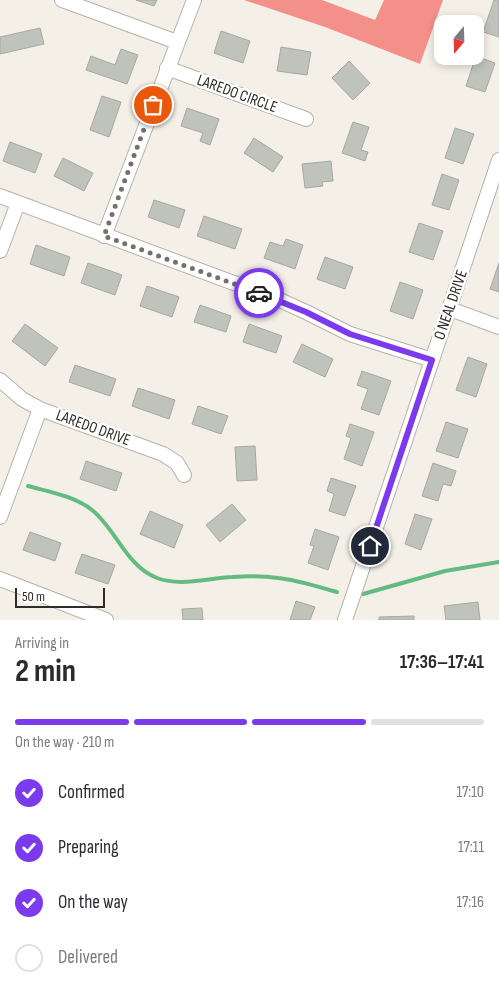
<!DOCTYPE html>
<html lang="en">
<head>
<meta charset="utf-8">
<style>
  body { margin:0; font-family:"Sofia Sans Condensed",sans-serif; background:#f7f7f7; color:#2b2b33; height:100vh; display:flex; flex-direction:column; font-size:19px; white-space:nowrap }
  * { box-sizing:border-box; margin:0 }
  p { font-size:16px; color:#7c7c81 }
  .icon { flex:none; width:28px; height:28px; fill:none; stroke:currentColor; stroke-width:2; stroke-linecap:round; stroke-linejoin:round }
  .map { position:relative; height:620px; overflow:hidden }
  .panel { display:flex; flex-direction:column; background:#fff; flex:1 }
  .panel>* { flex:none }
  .needle { width:32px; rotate:199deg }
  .controls { position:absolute; left:434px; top:15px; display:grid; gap:10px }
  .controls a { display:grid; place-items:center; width:50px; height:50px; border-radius:10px; background:#fff; box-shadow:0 2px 8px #0003; font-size:25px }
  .scale { position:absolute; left:15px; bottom:12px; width:90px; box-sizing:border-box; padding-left:5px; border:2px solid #2e2d2a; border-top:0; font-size:14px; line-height:18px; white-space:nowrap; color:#2e2d2a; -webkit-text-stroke:4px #fff; paint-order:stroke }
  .pin { position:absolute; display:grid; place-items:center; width:42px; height:42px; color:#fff; margin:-21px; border:2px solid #fff; border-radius:50%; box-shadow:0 1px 5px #0007 }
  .courier { position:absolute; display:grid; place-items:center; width:50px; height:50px; margin:-25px; border:4px solid #7c3aed; border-radius:50%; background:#fff; color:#222; box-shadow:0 1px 6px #0007 }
  .headline em { font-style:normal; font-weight:700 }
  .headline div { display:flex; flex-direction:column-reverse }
  .headline { display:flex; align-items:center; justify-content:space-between; height:85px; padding:0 15px }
  h1 { font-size:32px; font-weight:700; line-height:38px }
  .bar { display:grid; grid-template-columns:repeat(4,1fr); gap:8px 5px; align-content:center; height:60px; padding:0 15px }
  .bar i { height:6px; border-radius:4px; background:#e1e1e2 }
  .bar .active { background:#7c3aed }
  .bar p { grid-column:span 4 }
  ol { padding:0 15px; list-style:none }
  li { display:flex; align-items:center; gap:15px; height:55px }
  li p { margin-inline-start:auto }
  li .icon { padding:5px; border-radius:50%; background:#7c3aed; color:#fff; stroke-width:4 }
  li:last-child { color:#7c7c81 }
  li i { width:28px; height:28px; border:2px solid #e1e1e2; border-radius:50% }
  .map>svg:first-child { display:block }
  .forest { fill:#f4908a }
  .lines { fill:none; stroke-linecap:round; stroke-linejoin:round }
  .stream { stroke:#64bb80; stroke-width:4 }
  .building { fill:#c0c3bb; stroke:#a7a9a1 }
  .minor-casing { stroke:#b6b2ab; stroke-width:16 }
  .minor { stroke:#fff; stroke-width:14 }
  .done { stroke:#73716c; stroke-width:5; stroke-dasharray:0 9 }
  .route { stroke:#7c3aed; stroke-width:6 }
  .labels { text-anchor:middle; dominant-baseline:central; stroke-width:5; stroke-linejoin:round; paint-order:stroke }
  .street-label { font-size:16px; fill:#2e2d2a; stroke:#fff }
</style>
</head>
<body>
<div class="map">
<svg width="499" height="620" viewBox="0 0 499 620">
  <rect width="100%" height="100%" fill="#f4f0e8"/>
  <path class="forest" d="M244,0H322L375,20L384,0H443L420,64L325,27Z"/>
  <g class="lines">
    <path class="stream" d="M28,486C50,492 74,496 92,510C116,529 126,566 157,578C181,587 207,578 232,577C247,576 264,576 278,578C298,580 318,587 337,592
      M363,594L445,571L499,562"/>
  </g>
  <path class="building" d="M136,0H157L154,6Z
    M494,0H499V37L483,32Z
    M40,28L44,44L0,54V37Z
    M221,31L250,41L243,63L214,53Z
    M281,47L311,52L307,75L277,71Z
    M121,49L138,55L127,84L86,70L91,56L115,65Z
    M476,56L495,63L485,92L466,86Z
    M349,61L370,83L353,100L332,78Z
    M102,96L121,102L109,137L90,130Z
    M187,108L219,119L210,145L200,141L203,133L181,126Z
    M353,122L369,127L361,150L368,152L365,161L342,153Z
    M455,128L474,134L463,164L445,158Z
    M254,138L283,157L273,172L244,153Z
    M10,142L42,154L35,173L3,161Z
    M63,158L93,173L84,191L54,176Z
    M331,161L333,181L322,182L323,186L305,188L302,164Z
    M442,174L459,180L449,210L432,205Z
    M154,200L185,210L179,228L148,217Z
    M204,216L242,229L235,249L197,236Z
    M419,223L443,231L433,260L409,252Z
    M286,239L303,245L295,269L264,258L270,242L283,246Z
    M36,245L70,257L64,276L30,264Z
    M325,257L353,267L345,289L317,279Z
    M88,263L122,275L115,295L81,283Z
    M499,263V292L490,289Z
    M400,282L423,290L413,319L390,311Z
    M147,286L179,297L172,317L140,306Z
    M200,305L231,316L226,332L194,322Z
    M25,324L58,348L45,366L12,341Z
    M249,324L282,336L276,353L243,342Z
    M302,344L333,359L325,377L293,362Z
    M468,357L487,364L476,397L456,390Z
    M75,365L116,379L110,396L69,382Z
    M362,371L391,381L379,415L361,409L368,389L357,385Z
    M138,388L175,400L169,419L132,406Z
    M198,406L228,416L221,434L192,424Z
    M446,422L468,429L458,458L436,451Z
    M350,424L374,432L362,466L344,459L351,438L346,436Z
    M255,446L257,480L237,481L235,447Z
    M86,461L122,473L116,491L80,479Z
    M433,463L456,471L451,486L443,484L438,501L422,496Z
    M331,478L356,486L345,516L329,511L334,494L327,491Z
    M232,504L246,520L220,542L206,525Z
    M150,511L183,525L174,548L140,534Z
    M415,514L432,519L421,550L405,544Z
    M315,529L339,537L328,570L308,563L314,546L310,545Z
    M30,532L61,543L55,561L23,550Z
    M82,554L115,565L108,584L75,573Z
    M296,601L315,607L310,620H290Z
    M478,602L480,620H446L444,606Z
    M202,608L203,620H183L182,609Z
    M414,616V620H379V617Z"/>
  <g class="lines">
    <defs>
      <path id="minor" d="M62,0L177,42
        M167,68L306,119
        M0,196L282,301L306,312L350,334L432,360
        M104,236L194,0
        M0,251L18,203
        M450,309L499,327
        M0,380L22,399L40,409L163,454L177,463L184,475
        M0,517L40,409
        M0,579L106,620
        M345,620L499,160"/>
    </defs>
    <use href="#minor" class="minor-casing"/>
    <use href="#minor" class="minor"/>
  </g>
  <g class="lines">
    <path class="done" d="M153,105L104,236L259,293"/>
    <path class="route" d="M259,293L306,312L350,334L432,360L370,546"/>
  </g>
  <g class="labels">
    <g class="street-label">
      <text transform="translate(237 94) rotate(20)">LAREDO CIRCLE</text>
      <text transform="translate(451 305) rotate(-71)">O NEAL DRIVE</text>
      <text transform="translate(93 428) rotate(20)">LAREDO DRIVE</text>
    </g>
  </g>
</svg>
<div class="controls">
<a><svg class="needle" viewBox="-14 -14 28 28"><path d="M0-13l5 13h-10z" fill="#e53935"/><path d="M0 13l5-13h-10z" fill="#7c7c81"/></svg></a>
</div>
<div class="scale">50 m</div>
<div class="pin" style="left:153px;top:105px;background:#ea580c"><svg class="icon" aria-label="bag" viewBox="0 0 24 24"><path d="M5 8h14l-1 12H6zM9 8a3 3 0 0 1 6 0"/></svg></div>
<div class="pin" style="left:370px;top:546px;background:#1f2937"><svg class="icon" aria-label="home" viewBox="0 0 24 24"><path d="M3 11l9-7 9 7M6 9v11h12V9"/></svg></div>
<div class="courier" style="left:259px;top:293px"><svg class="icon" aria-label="car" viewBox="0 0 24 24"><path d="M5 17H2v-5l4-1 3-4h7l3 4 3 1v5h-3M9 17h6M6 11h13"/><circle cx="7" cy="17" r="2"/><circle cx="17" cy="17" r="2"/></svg></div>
</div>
<section class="panel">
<div class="headline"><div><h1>2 min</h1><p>Arriving in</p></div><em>17:36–17:41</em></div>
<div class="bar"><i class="active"></i><i class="active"></i><i class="active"></i><i></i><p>On the way · 210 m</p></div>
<ol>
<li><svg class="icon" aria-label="check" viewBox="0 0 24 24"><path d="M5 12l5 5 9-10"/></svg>Confirmed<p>17:10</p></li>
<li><svg class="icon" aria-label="check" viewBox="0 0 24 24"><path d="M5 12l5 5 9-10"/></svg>Preparing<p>17:11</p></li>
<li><svg class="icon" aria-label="check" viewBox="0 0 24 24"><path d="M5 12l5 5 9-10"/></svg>On the way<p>17:16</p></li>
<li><i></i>Delivered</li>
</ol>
</section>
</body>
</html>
